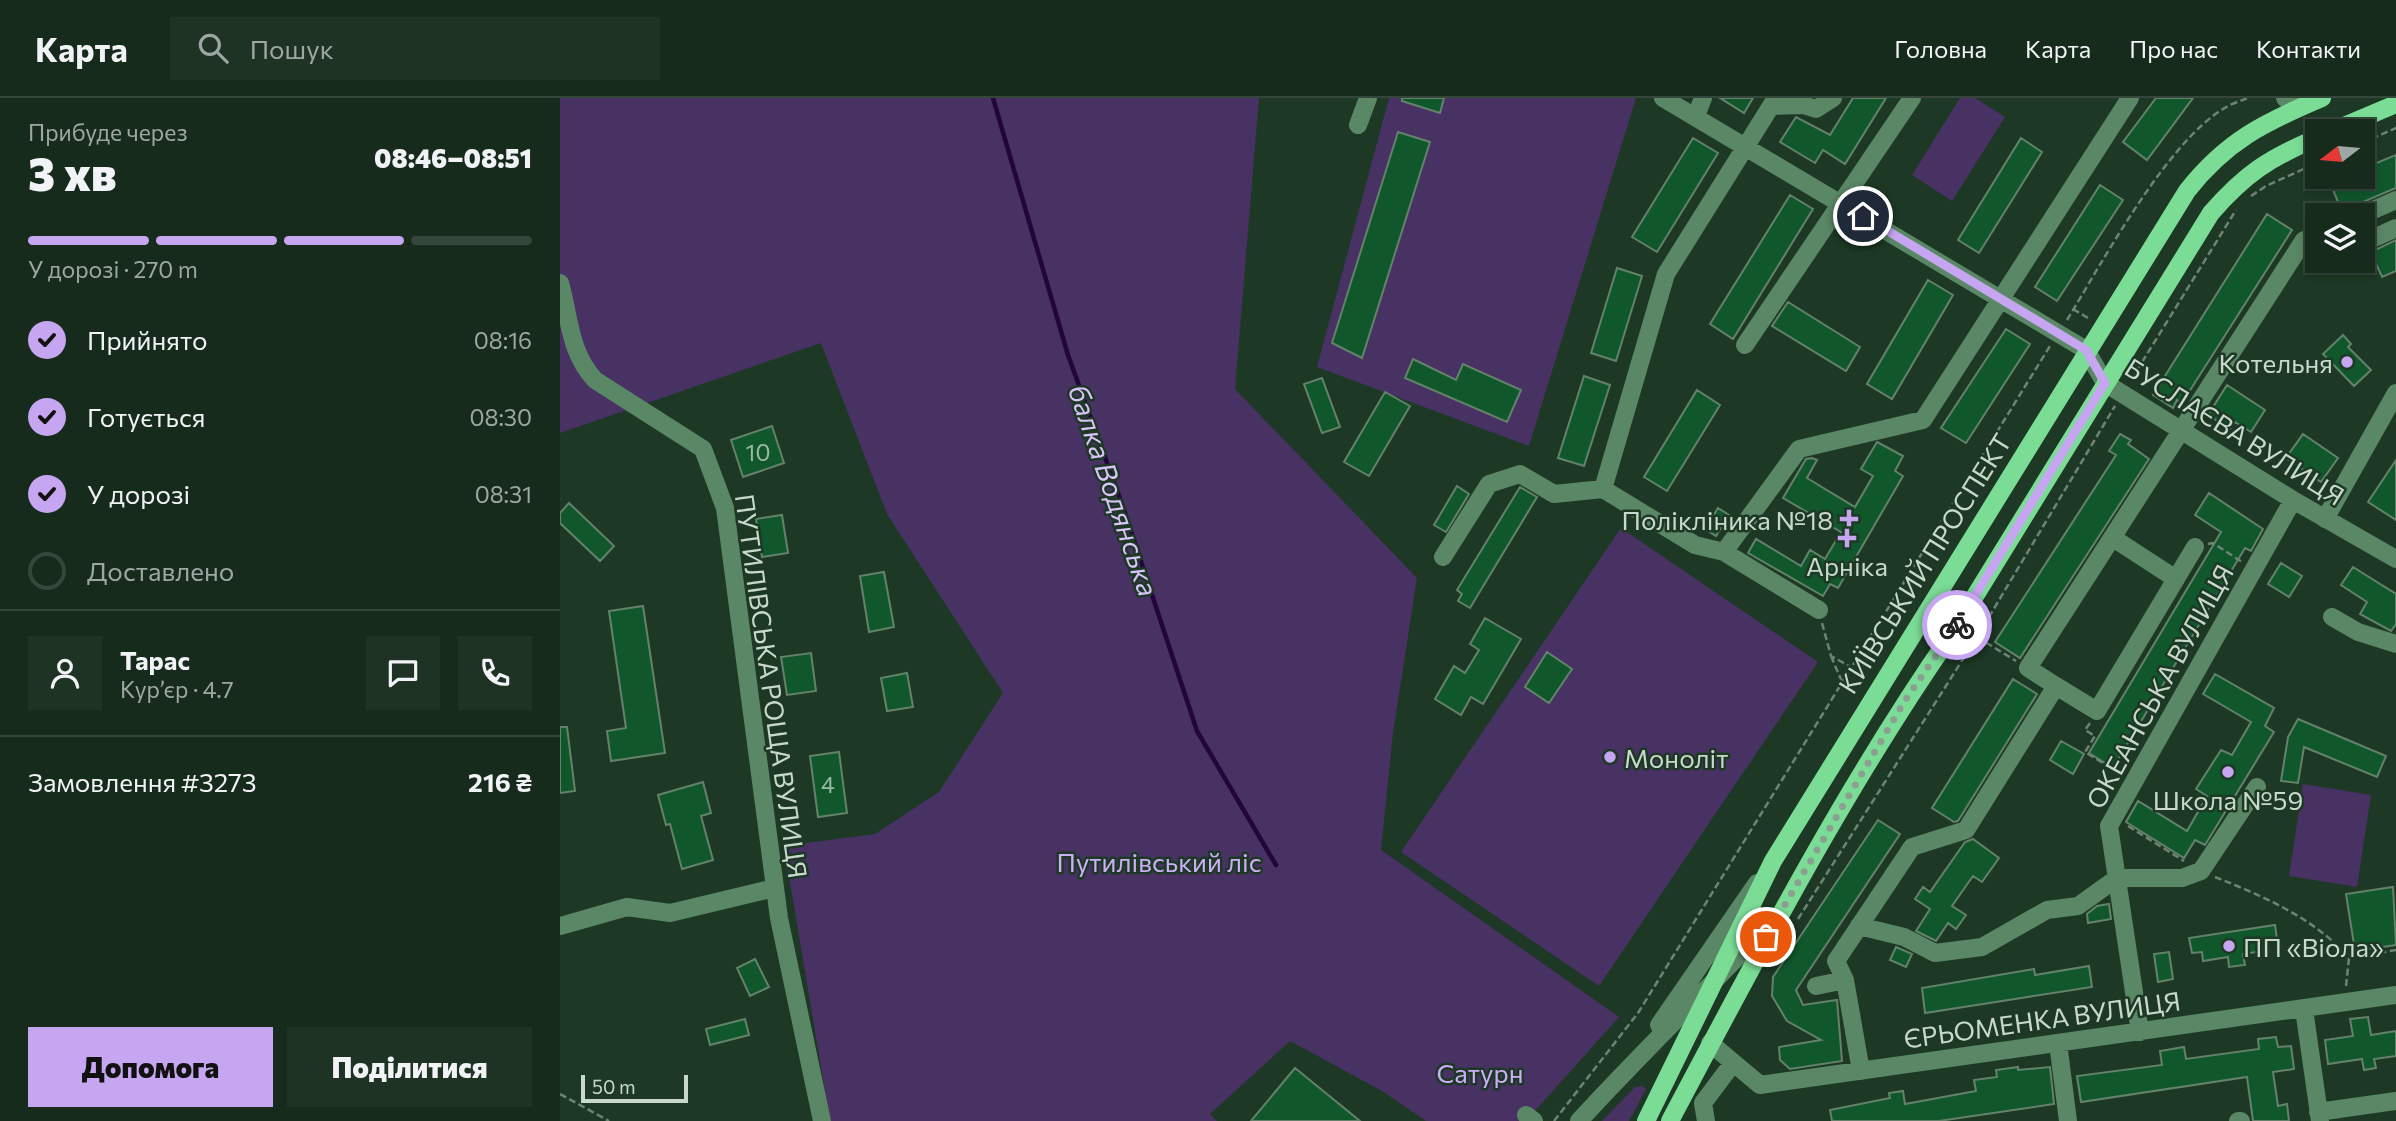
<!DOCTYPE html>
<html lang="uk">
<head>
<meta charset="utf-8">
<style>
  body { margin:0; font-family:Commissioner,sans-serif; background:#1f3325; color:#f1f3f6; height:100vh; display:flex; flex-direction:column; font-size:26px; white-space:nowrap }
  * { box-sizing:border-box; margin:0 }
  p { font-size:23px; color:#9ea7a3 }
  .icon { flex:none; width:38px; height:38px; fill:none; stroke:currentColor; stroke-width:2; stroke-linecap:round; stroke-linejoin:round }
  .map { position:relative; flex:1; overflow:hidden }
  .details { display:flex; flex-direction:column; background:#162b1c; width:560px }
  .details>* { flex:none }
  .needle { width:46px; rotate:254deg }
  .controls { position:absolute; left:1745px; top:21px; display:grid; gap:14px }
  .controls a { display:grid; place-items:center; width:70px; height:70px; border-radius:0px; background:#162b1c; box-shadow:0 4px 10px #0003,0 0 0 2px #35473b; font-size:35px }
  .scale { position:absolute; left:21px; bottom:18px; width:107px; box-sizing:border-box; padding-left:7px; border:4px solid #c8d8cb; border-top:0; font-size:19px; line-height:24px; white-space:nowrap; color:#c8d8cb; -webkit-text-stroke:5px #1d3925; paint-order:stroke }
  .pin { position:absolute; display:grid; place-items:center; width:60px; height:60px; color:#fff; margin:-30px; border:4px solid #fff; border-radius:50%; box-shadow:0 2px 7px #0007 }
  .courier { position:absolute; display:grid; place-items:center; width:70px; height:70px; margin:-35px; border:5px solid #c6a6f0; border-radius:50%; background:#fff; color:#222; box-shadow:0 2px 9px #0007 }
  .head em { font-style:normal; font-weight:800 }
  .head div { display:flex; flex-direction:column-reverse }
  .head { display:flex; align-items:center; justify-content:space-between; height:119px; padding:0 28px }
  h1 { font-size:46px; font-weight:800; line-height:52px }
  .bar { display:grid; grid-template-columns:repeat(4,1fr); gap:10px 7px; align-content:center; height:84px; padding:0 28px }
  .bar i { height:9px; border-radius:5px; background:#35473b }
  .bar .on { background:#c6a6f0 }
  .bar p { grid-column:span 4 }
  .line { display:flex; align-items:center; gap:18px; padding:0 28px; border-top:2px solid #35473b }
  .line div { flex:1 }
  .round { display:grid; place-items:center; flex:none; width:74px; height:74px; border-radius:0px; background:#1f3325 }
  ol { padding:0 28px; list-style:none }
  li { display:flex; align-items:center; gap:21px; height:77px }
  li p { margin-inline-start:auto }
  li .icon { padding:7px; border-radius:50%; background:#c6a6f0; color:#111; stroke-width:4 }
  li:last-child { color:#9ea7a3 }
  li i { width:38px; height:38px; border:4px solid #35473b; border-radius:50% }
  .button { display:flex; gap:14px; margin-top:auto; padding:14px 28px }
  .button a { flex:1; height:80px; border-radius:0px; background:#c6a6f0; color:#111; font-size:28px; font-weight:800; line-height:80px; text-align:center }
  .button a+a { background:#1f3325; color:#f1f3f6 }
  header { display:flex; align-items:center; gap:42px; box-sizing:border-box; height:98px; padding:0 35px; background:#162b1c; border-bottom:2px solid #35473b }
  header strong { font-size:33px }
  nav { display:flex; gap:38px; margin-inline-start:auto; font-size:24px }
  .search { width:490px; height:63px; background:#1f3325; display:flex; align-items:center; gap:18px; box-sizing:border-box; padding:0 24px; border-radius:0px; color:#9ea7a3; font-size:26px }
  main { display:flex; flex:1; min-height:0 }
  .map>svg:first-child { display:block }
  .green { fill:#483163 }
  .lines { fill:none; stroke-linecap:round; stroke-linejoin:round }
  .stream { stroke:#23053d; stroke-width:4.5 }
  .building { fill:#10582c; stroke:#64826b; stroke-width:2 }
  .path { stroke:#6e8473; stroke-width:2.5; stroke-dasharray:7 3.5; stroke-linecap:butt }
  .minor { stroke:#5a8765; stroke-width:18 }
  .major { stroke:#7bdc96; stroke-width:18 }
  .done { stroke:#8ca091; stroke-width:7; stroke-dasharray:0 12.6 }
  .route { stroke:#c6a6f0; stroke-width:9 }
  .poi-dot { fill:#c6a6f0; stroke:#1d3925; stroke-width:2.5 }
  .labels { text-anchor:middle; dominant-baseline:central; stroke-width:5; stroke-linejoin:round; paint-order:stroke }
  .number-label { font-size:23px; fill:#9ab8a3 }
  .poi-label { font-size:26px; fill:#c8d8cb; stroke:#1d3925; text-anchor:end }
  .street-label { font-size:26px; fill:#c8d8cb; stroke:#1d3925 }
  .park-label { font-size:26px; fill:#ccaef6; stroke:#1d3925 }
  .water-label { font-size:28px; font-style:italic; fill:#d9c3f9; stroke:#1d3925 }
</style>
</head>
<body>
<header>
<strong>Карта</strong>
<div class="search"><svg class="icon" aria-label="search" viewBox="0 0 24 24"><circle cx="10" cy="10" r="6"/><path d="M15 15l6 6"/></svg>Пошук</div>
<nav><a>Головна</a><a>Карта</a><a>Про нас</a><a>Контакти</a></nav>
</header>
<main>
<section class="details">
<div class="head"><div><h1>3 хв</h1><p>Прибуде через</p></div><em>08:46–08:51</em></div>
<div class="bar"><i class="on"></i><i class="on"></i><i class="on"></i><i></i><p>У дорозі · 270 m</p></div>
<ol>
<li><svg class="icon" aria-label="check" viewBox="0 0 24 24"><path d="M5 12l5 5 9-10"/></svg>Прийнято<p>08:16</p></li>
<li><svg class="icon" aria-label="check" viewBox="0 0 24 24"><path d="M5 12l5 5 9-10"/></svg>Готується<p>08:30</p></li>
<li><svg class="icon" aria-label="check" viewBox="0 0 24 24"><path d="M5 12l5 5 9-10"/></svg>У дорозі<p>08:31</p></li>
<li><i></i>Доставлено</li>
</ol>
<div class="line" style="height:126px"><a class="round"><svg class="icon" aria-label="person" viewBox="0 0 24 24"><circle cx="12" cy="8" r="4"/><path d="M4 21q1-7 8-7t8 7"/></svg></a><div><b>Тарас</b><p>Кур’єр · 4.7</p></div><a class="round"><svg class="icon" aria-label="chat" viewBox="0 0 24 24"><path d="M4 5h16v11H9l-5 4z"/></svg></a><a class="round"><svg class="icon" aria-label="phone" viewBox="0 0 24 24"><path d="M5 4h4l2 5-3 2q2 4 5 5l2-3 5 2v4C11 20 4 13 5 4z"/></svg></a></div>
<div class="line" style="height:91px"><div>Замовлення #3273</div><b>216 ₴</b></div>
<div class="button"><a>Допомога</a><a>Поділитися</a></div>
</section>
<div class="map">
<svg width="1836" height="1023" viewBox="0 0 1836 1023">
  <rect width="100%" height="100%" fill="#1d3925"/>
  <path class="green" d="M0,0H699L675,291L857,480L833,635L821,752L1059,919L966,1023H866L822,993L730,943L650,1016L657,1023H270L224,748L315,736L379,694L443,595L327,416L261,245L0,335Z
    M829,0H1076L969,348L757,269Z
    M1400,0H1415L1445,19L1392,103L1352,77Z
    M1061,430L1258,564L1039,888L841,754Z
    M1743,686L1811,697L1797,789L1729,778Z
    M1083,988L1086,991L1069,1023H1042L1075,989Z"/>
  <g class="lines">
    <path class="stream" d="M433,0L508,257L563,409L637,633L716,767"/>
  </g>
  <path class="building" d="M842,0H884L880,15L842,3Z
    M1160,0H1193L1184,15Z
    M1293,0H1326L1285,66L1263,52L1255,65L1220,44L1236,19L1270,37Z
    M1596,0H1633L1587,62L1563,44Z
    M838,34L870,44L802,260L772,245Z
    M1133,40L1158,55L1097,154L1072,139Z
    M1461,40L1482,54L1419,155L1398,142Z
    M1836,57V90L1782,113L1770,85L1785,79H1802V71Z
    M1540,87L1563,102L1497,203L1475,189Z
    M1230,97L1253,111L1173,241L1150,226Z
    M1707,116L1732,132L1622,305L1617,302L1613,310L1593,297Z
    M1836,142V173L1822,179L1811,154Z
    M1057,170L1082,178L1056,263L1031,255Z
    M1368,182L1393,197L1332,301L1307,286Z
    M1228,204L1300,249L1286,273L1212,228Z
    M1446,231L1470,246L1406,345L1381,330Z
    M1783,237L1791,246L1788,249L1811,272L1794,288L1763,256Z
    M853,261L896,282L903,266L961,292L947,324L845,280Z
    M1024,278L1050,287L1024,368L998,360Z
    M762,280L780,329L762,335L744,286Z
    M1667,287L1705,312L1691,334L1675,324L1670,331L1648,317Z
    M1137,292L1160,307L1107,393L1084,379Z
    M825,294L850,308L809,378L784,364Z
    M212,328L224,365L183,379L171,342Z
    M1560,336L1571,342L1568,346L1589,361L1460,560L1435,544L1556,357L1549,353Z
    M1743,336L1778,360L1761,384L1726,360Z
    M1317,344L1343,358L1335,373L1343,378L1278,490L1270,486L1263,498L1188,455L1196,441L1241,468L1250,452L1265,461L1281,434L1223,400L1246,361L1252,360L1257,362L1247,380L1295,409L1313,378L1301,371Z
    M1836,362V422L1808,404Z
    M897,388L909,396L886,434L874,427Z
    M960,389L977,399L910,510L898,503L902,496L897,492Z
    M1649,395L1703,431L1691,453L1685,450L1553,670L1529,655L1661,434L1635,417Z
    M9,405L54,448L40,463L0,425V415Z
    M1158,410L1169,417L1156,438L1145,431Z
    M222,417L228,455L202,459L196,421Z
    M1721,465L1742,478L1729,499L1708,486Z
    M1793,469L1836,496V526L1831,533L1800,516L1807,504L1781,487Z
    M324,474L334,529L309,534L300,478Z
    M83,508L105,655L51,663L47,633L66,630L49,513Z
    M925,520L961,541L923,606L911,599L901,617L875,601L894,568L905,575L919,552L910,546Z
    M987,554L1012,571L989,605L965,589Z
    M251,555L256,593L227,597L221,559Z
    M347,575L353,609L327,613L321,580Z
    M1655,576L1714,610L1705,628L1714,634L1645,747L1635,742L1624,760L1566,724L1578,703L1627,733L1647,698L1636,691L1661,652L1672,657L1691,624L1643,596Z
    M1453,581L1477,596L1398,723L1394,724L1372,710Z
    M1738,621L1826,658L1817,679L1744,649L1738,685L1721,683L1728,639Z
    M0,629H7L15,693L0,695Z
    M1501,643L1524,656L1513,676L1490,662Z
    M279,654L287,715L258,719L250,658Z
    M143,684L151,715L141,718L153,762L122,771L110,726L106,727L98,697Z
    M1318,722L1340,736L1236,892L1243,907L1277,902L1282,963L1230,971L1220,962L1219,949L1261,942L1227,923L1212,898L1213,879Z
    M1413,741L1439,760L1422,784L1413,778L1392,808L1406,817L1396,831L1388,825L1376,843L1356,833L1370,811L1355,801L1363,789L1370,794L1405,744Z
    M1833,789L1836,847L1795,853L1786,796Z
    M1549,806L1551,821L1528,825L1527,816L1537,808Z
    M1715,827L1717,842L1707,844L1709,852L1683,856L1685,867L1669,869L1668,859L1643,863L1642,854L1632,855L1629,840Z
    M1336,849L1352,856L1346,869L1330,862Z
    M1609,854L1613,881L1598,884L1594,856Z
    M195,861L209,889L190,898L177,870Z
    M1529,868L1532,889L1365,915L1362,890L1474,871L1475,877Z
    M1808,919L1811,937L1836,933V958L1814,961L1816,970L1804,972L1802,961L1768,966L1765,942L1793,938L1790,921Z
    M185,921L189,937L150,947L146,931Z
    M1716,939L1718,949L1731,948L1734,971L1713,974L1718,1008L1727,1006L1729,1023H1693L1687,979L1521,1004L1517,978L1602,967L1600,953L1624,949L1626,961L1699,951L1698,941Z
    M1458,969V972L1490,969L1494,1006L1379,1023H1272L1270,1012L1330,1000L1329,995L1343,993L1345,1006L1416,993L1414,982L1437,979L1436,972Z
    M735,970L800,1023H691Z"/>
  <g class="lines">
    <path class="path" d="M1802,45L1836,30
      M1691,98L1706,88L1757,65
      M1513,211L1528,220
      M1507,222C1543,163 1606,46 1663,11C1670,6 1680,3 1688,0
      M1571,282L1676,112
      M1648,446L1653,445L1682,464
      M1262,525L1271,558L1291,569
      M1417,539L1456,563
      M1271,558L1282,584
      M1530,625L1525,632L1535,638L1525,654L1561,676
      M1568,728L1624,763
      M1655,779C1703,798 1756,821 1789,860L1836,852
      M1238,821L1417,539L1555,308
      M1786,888L1789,860
      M0,996L49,1023
      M994,1023L1078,915L1490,248"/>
    <path class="minor" d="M1103,0L1526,252L1545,285L1733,402L1836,461
      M1725,0L1737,10
      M1211,8L1243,7L1256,11L1273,0
      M1136,18L1143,0
      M798,27L808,0
      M1802,117L1836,102
      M1805,144L1836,130
      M0,185C10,220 9,254 35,282L143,351L165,410L219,820L262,1023
      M1185,247L1352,0
      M1043,391L1106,176L1216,0
      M1765,421L1836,295
      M1553,440L1616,481
      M1164,454L1259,512
      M883,459L929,386L960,376L994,396L1043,391L1135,447L1164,454L1239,351L1363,322L1570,0
      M1772,519L1798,534L1836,546
      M1496,588L1537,613L1635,449
      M0,828L67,809L110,815L215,790
      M1299,828L1344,839L1375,855L1422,849L1487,812L1518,808L1557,780H1622L1641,773L1697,689
      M1256,888L1285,882
      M1744,911L1760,1023
      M1099,927L1197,785
      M1580,934L1549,728L1733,402
      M1150,945L1200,987L1836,897
      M1498,945L1508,1023
      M1301,973L1285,882L1276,863L1352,749L1406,732L1496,588L1468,570L1744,142
      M1758,1014L1836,1003
      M966,1017L974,1023
      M1019,1023C1083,953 1151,888 1216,819
      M1146,1023L1143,1005L1173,965
      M1678,1023H1681"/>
    <path class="major" d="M1772,33L1836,6
      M1086,1023L1213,763L1627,93C1666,43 1705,24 1762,0
      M1110,1023C1198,857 1284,691 1391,537L1651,115C1685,76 1709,60 1757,40"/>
  </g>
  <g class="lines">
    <path class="done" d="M1206,839L1344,604L1397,527"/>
    <path class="route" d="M1303,118L1526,252L1545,285L1397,527"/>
  </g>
  <g class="poi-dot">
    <circle cx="1787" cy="264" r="7"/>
    <path d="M1285.5 410.5h7v7h7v7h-7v7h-7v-7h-7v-7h7z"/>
    <path d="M1283.5 429.5h7v7h7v7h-7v7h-7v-7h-7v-7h7z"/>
    <circle cx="1050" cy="659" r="7"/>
    <circle cx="1668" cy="674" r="7"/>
    <circle cx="1669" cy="848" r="7"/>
  </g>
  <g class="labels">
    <g class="number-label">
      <text x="198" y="354">10</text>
      <text x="268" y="686">4</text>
    </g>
    <g class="poi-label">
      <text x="1773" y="264">Котельня</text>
      <text x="1273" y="421">Полікліника №18</text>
      <text x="1287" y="467" text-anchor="middle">Арніка</text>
      <text x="1064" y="659" text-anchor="start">Моноліт</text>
      <text x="1668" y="701" text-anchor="middle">Школа №59</text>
      <text x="1683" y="848" text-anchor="start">ПП «Віола»</text>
    </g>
    <g class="street-label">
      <text transform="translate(1675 333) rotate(32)">БУСЛАЄВА ВУЛИЦЯ</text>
      <text transform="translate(1364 465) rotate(-58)">КИЇВСЬКИЙ ПРОСПЕКТ</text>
      <text transform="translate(212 588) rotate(82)">ПУТИЛІВСЬКА РОЩА ВУЛИЦЯ</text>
      <text transform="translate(1599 588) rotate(-61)">ОКЕАНСЬКА ВУЛИЦЯ</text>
      <text transform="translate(1482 921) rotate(-8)">ЄРЬОМЕНКА ВУЛИЦЯ</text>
    </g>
    <g class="park-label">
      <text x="599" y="763">Путилівський ліс</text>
      <text x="920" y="974">Сатурн</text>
    </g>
    <g class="water-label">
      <text transform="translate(554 392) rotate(71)">балка Водянська</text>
    </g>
  </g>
</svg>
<div class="controls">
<a><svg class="needle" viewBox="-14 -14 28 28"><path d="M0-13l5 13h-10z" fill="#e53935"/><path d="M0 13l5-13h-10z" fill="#9ea7a3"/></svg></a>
<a><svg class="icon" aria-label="layers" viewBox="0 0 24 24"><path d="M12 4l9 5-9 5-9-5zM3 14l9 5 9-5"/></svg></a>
</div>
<div class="scale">50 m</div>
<div class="pin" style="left:1206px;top:839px;background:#ea580c"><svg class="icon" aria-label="bag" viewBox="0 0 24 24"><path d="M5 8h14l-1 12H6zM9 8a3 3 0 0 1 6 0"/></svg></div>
<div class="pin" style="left:1303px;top:118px;background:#1f2937"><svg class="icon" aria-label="home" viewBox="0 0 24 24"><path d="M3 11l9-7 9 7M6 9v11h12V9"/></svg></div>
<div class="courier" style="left:1397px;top:527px"><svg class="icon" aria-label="bike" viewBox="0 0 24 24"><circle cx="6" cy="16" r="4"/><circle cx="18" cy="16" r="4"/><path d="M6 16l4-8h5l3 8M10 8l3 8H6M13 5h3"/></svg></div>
</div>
</main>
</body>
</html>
